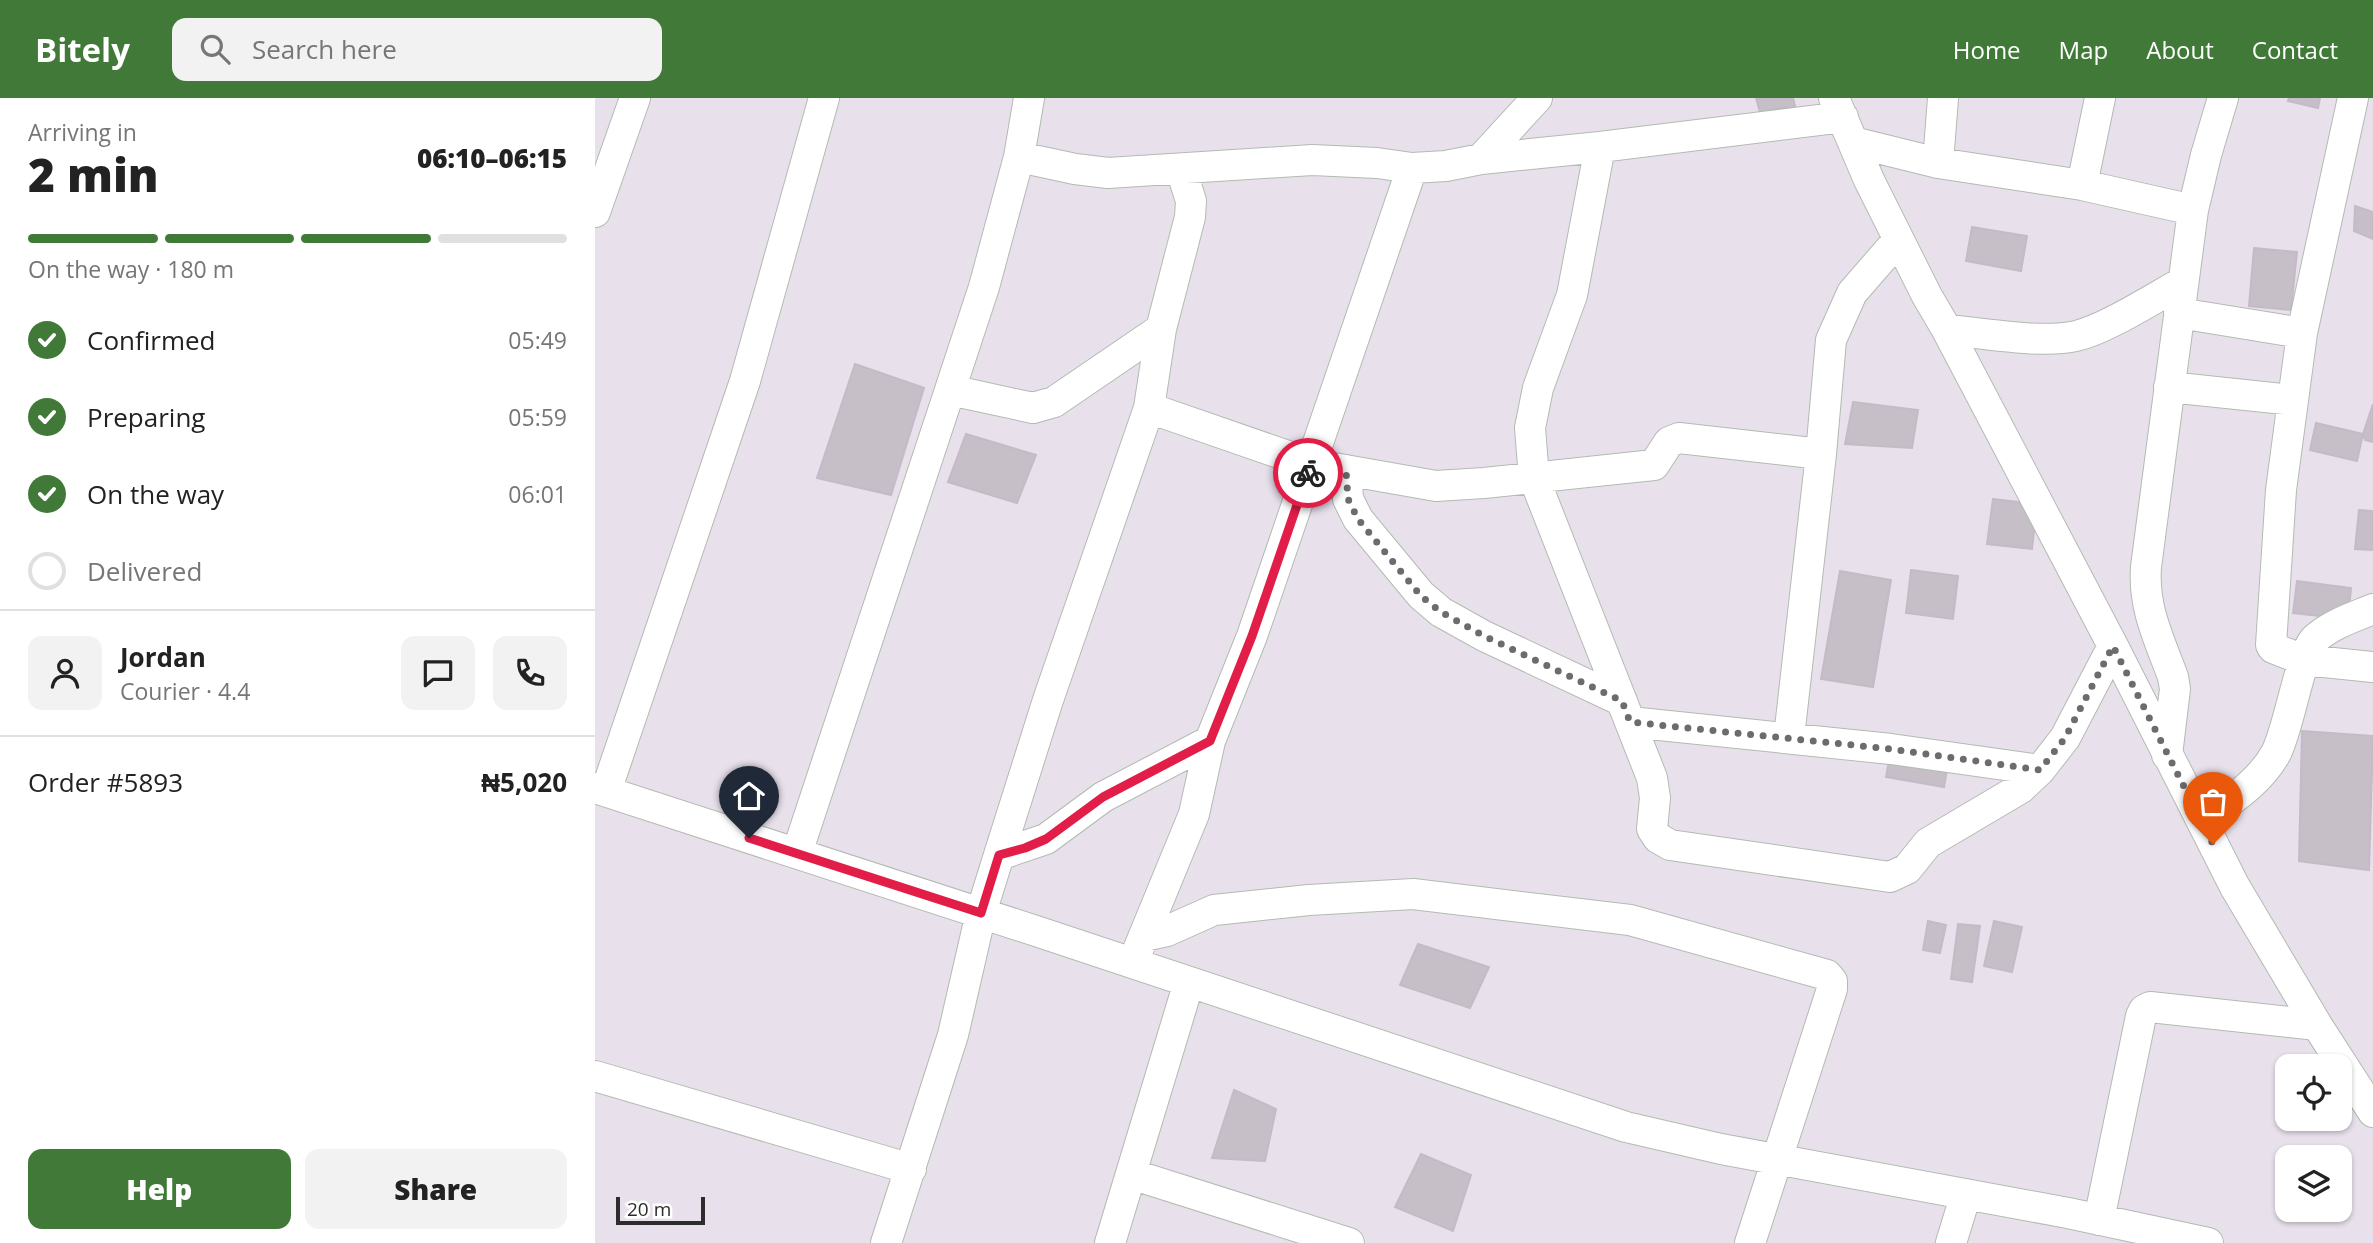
<!DOCTYPE html>
<html lang="en">
<head>
<meta charset="utf-8">
<style>
  body { margin:0; font-family:"Open Sans",sans-serif; background:#f2f2f2; color:#222; height:100vh; display:flex; flex-direction:column; font-size:26px; white-space:nowrap }
  * { box-sizing:border-box; margin:0 }
  p { font-size:23px; color:#767676 }
  .icon { flex:none; width:38px; height:38px; fill:none; stroke:currentColor; stroke-width:2; stroke-linecap:round; stroke-linejoin:round }
  .map { position:relative; flex:1; overflow:hidden }
  .sheet { display:flex; flex-direction:column; background:#fff; width:595px }
  .sheet>* { flex:none }
  .buttons { position:absolute; left:1680px; top:956px; display:grid; gap:14px }
  .buttons a { display:grid; place-items:center; width:77px; height:77px; border-radius:14px; background:#fff; box-shadow:0 2px 5px #0004; font-size:35px }
  .scale { position:absolute; left:21px; bottom:18px; width:89px; box-sizing:border-box; padding-left:7px; border:4px solid #2c2c2c; border-top:0; font-size:19px; line-height:24px; white-space:nowrap; color:#2c2c2c; -webkit-text-stroke:5px #fff; paint-order:stroke }
  .pin { position:absolute; display:grid; place-items:center; width:60px; height:60px; color:#fff; margin:-72px -30px; border-radius:50% 50% 50% 0; rotate:-45deg; box-shadow:0 0 7px #0007 }
  .pin .icon { rotate:45deg }
  .courier { position:absolute; display:grid; place-items:center; width:70px; height:70px; margin:-35px; border:5px solid #e11d48; border-radius:50%; background:#fff; color:#222; box-shadow:0 2px 9px #0007 }
  .headline em { font-style:normal; font-weight:800 }
  .headline div { display:flex; flex-direction:column-reverse }
  .headline { display:flex; align-items:center; justify-content:space-between; height:119px; padding:0 28px }
  h1 { font-size:46px; font-weight:800; line-height:52px }
  .bar { display:grid; grid-template-columns:repeat(4,1fr); gap:10px 7px; align-content:center; height:84px; padding:0 28px }
  .bar i { height:9px; border-radius:5px; background:#e0e0e0 }
  .bar .current { background:#417a38 }
  .bar p { grid-column:span 4 }
  .line { display:flex; align-items:center; gap:18px; padding:0 28px; border-top:2px solid #e0e0e0 }
  .line div { flex:1 }
  .round { display:grid; place-items:center; flex:none; width:74px; height:74px; border-radius:14px; background:#f2f2f2 }
  ol { padding:0 28px; list-style:none }
  li { display:flex; align-items:center; gap:21px; height:77px }
  li p { margin-inline-start:auto }
  li .icon { padding:7px; border-radius:50%; background:#417a38; color:#fff; stroke-width:4 }
  li:last-child { color:#767676 }
  li i { width:38px; height:38px; border:4px solid #e0e0e0; border-radius:50% }
  .primary-button { display:flex; gap:14px; margin-top:auto; padding:14px 28px }
  .primary-button a { flex:1; height:80px; border-radius:14px; background:#417a38; color:#fff; font-size:28px; font-weight:800; line-height:80px; text-align:center }
  .primary-button a+a { background:#f2f2f2; color:#222 }
  header { display:flex; align-items:center; gap:42px; box-sizing:border-box; height:98px; padding:0 35px; background:#417a38; color:#fff }
  header strong { font-size:33px }
  nav { display:flex; gap:38px; margin-inline-start:auto; font-size:24px }
  .search { width:490px; height:63px; background:#f2f2f2; display:flex; align-items:center; gap:18px; box-sizing:border-box; padding:0 24px; border-radius:14px; color:#767676; font-size:26px }
  main { display:flex; flex:1; min-height:0 }
  .map>svg:first-child { display:block }
  .building { fill:#c6bfc8; stroke:#c4bac8; stroke-width:2 }
  .lines { fill:none; stroke-linecap:round; stroke-linejoin:round }
  .street-casing { stroke:#b2bbb1; stroke-width:32 }
  .street { stroke:#fff; stroke-width:30 }
  .done { stroke:#6e6b6f; stroke-width:7; stroke-dasharray:0 12.6 }
  .route { stroke:#e11d48; stroke-width:9 }
</style>
</head>
<body>
<header>
<strong>Bitely</strong>
<div class="search"><svg class="icon" aria-label="search" viewBox="0 0 24 24"><circle cx="10" cy="10" r="6"/><path d="M15 15l6 6"/></svg>Search here</div>
<nav><a>Home</a><a>Map</a><a>About</a><a>Contact</a></nav>
</header>
<main>
<section class="sheet">
<div class="headline"><div><h1>2 min</h1><p>Arriving in</p></div><em>06:10–06:15</em></div>
<div class="bar"><i class="current"></i><i class="current"></i><i class="current"></i><i></i><p>On the way · 180 m</p></div>
<ol>
<li><svg class="icon" aria-label="check" viewBox="0 0 24 24"><path d="M5 12l5 5 9-10"/></svg>Confirmed<p>05:49</p></li>
<li><svg class="icon" aria-label="check" viewBox="0 0 24 24"><path d="M5 12l5 5 9-10"/></svg>Preparing<p>05:59</p></li>
<li><svg class="icon" aria-label="check" viewBox="0 0 24 24"><path d="M5 12l5 5 9-10"/></svg>On the way<p>06:01</p></li>
<li><i></i>Delivered</li>
</ol>
<div class="line" style="height:126px"><a class="round"><svg class="icon" aria-label="person" viewBox="0 0 24 24"><circle cx="12" cy="8" r="4"/><path d="M4 21q1-7 8-7t8 7"/></svg></a><div><b>Jordan</b><p>Courier · 4.4</p></div><a class="round"><svg class="icon" aria-label="chat" viewBox="0 0 24 24"><path d="M4 5h16v11H9l-5 4z"/></svg></a><a class="round"><svg class="icon" aria-label="phone" viewBox="0 0 24 24"><path d="M5 4h4l2 5-3 2q2 4 5 5l2-3 5 2v4C11 20 4 13 5 4z"/></svg></a></div>
<div class="line" style="height:91px"><div>Order #5893</div><b>₦5,020</b></div>
<div class="primary-button"><a>Help</a><a>Share</a></div>
</section>
<div class="map">
<svg width="1778" height="1145" viewBox="0 0 1778 1145">
  <rect width="100%" height="100%" fill="#e8e1ec"/>
  <path class="building" d="M1161,0H1198L1200,8L1165,14Z
    M1694,0H1725L1723,10L1693,3Z
    M1760,108L1778,114V141L1759,133Z
    M1377,129L1432,138L1426,173L1371,163Z
    M1659,150L1702,154L1696,212L1654,208Z
    M260,266L329,290L296,397L222,380Z
    M1258,304L1323,312L1317,350L1250,346Z
    M1778,306V344L1770,342L1768,336Z
    M1721,325L1768,336L1762,363L1715,352Z
    M371,336L441,357L422,405L353,384Z
    M1398,401L1442,406L1437,451L1392,446Z
    M1764,412L1778,413V452L1760,451Z
    M1316,472L1363,478L1358,521L1311,515Z
    M1245,473L1296,482L1278,589L1226,581Z
    M1702,483L1756,490L1753,521L1698,515Z
    M1707,633L1778,638L1774,772L1704,763Z
    M1296,651L1354,660L1349,689L1291,679Z
    M1333,823L1351,827L1345,855L1328,852Z
    M1399,823L1427,829L1417,874L1389,868Z
    M1363,826L1385,828L1377,884L1356,881Z
    M823,846L894,869L875,910L805,887Z
    M639,992L681,1011L670,1063L617,1060Z
    M826,1056L876,1077L858,1133L800,1109Z"/>
  <g class="lines">
    <defs>
      <path id="street" d="M1239,0L1274,82L1332,198L1352,232L1518,548L1640,789L1722,927L1778,1014
        M1758,0L1707,235L1686,392L1676,547L1678,550L1709,562L1778,569
        M1258,44L1343,65L1487,87L1598,112
        M1005,49L977,197L943,290L935,330L939,380L1057,680L1060,700L1057,731L1063,740L1075,747L1295,779L1312,771L1333,745L1426,690L1445,672L1470,640L1518,548
        M424,59L480,71L513,75L717,62L782,65L817,70L851,68L886,61L1005,49L1248,19
        M886,61L942,0
        M1343,65L1348,0
        M1487,87L1505,0
        M0,114L40,0
        M1584,215L1707,235
        M1352,232C1389,235 1446,246 1481,238C1511,231 1559,200 1588,184
        M1574,289L1698,302
        M355,292L438,310L459,304L566,231
        M554,310L716,366L841,388L889,385L1059,367L1074,344L1084,340L1226,356
        M751,372L753,401L763,421L826,497L846,514L889,538L1027,603
        M1035,624L1296,651L1445,672
        M1194,639L1226,356L1236,242L1257,195L1303,142
        M1572,657L1580,591L1578,579C1564,541 1548,510 1551,469L1598,112L1611,57L1628,0
        M0,690L444,834L1031,1029L1126,1051L1473,1115L1613,1145
        M11,693L150,283L229,0
        M1607,724C1633,704 1665,685 1681,655C1694,631 1706,551 1721,540C1737,526 1759,519 1778,511
        M202,755L389,189L424,59L434,0
        M404,757L451,741L508,699L615,643
        M549,838L572,833L619,812L714,802L818,796L1035,822L1232,877L1237,883V891L1155,1145
        M543,852L599,716L615,643L657,538L817,70
        M0,978L316,1071
        M536,1076L754,1145
        M1504,1122L1546,918L1549,912L1555,909L1722,927
        M291,1145L358,937L386,815L404,757L453,602L554,310L566,231L595,119L596,103L586,71
        M515,1145L594,884
        M1356,1145L1371,1096"/>
    </defs>
    <use href="#street" class="street-casing"/>
    <use href="#street" class="street"/>
  </g>
  <g class="lines">
    <path class="done" d="M713,375L716,366L751,372L753,401L763,421L826,498L846,514L889,538L1027,603L1035,624L1296,651L1445,672L1470,640L1518,548L1618,746"/>
    <path class="route" d="M154,740L386,815L404,757L430,750L451,741L508,699L615,643L657,538L713,375"/>
  </g>
</svg>
<div class="buttons">
<a><svg class="icon" aria-label="locate" viewBox="0 0 24 24"><circle cx="12" cy="12" r="6"/><path d="M12 2v4M12 18v4M2 12h4M18 12h4"/></svg></a>
<a><svg class="icon" aria-label="layers" viewBox="0 0 24 24"><path d="M12 4l9 5-9 5-9-5zM3 14l9 5 9-5"/></svg></a>
</div>
<div class="scale">20 m</div>
<div class="pin" style="left:1618px;top:746px;background:#ea580c"><svg class="icon" aria-label="bag" viewBox="0 0 24 24"><path d="M5 8h14l-1 12H6zM9 8a3 3 0 0 1 6 0"/></svg></div>
<div class="pin" style="left:154px;top:740px;background:#1f2937"><svg class="icon" aria-label="home" viewBox="0 0 24 24"><path d="M3 11l9-7 9 7M6 9v11h12V9"/></svg></div>
<div class="courier" style="left:713px;top:375px"><svg class="icon" aria-label="bike" viewBox="0 0 24 24"><circle cx="6" cy="16" r="4"/><circle cx="18" cy="16" r="4"/><path d="M6 16l4-8h5l3 8M10 8l3 8H6M13 5h3"/></svg></div>
</div>
</main>
</body>
</html>
